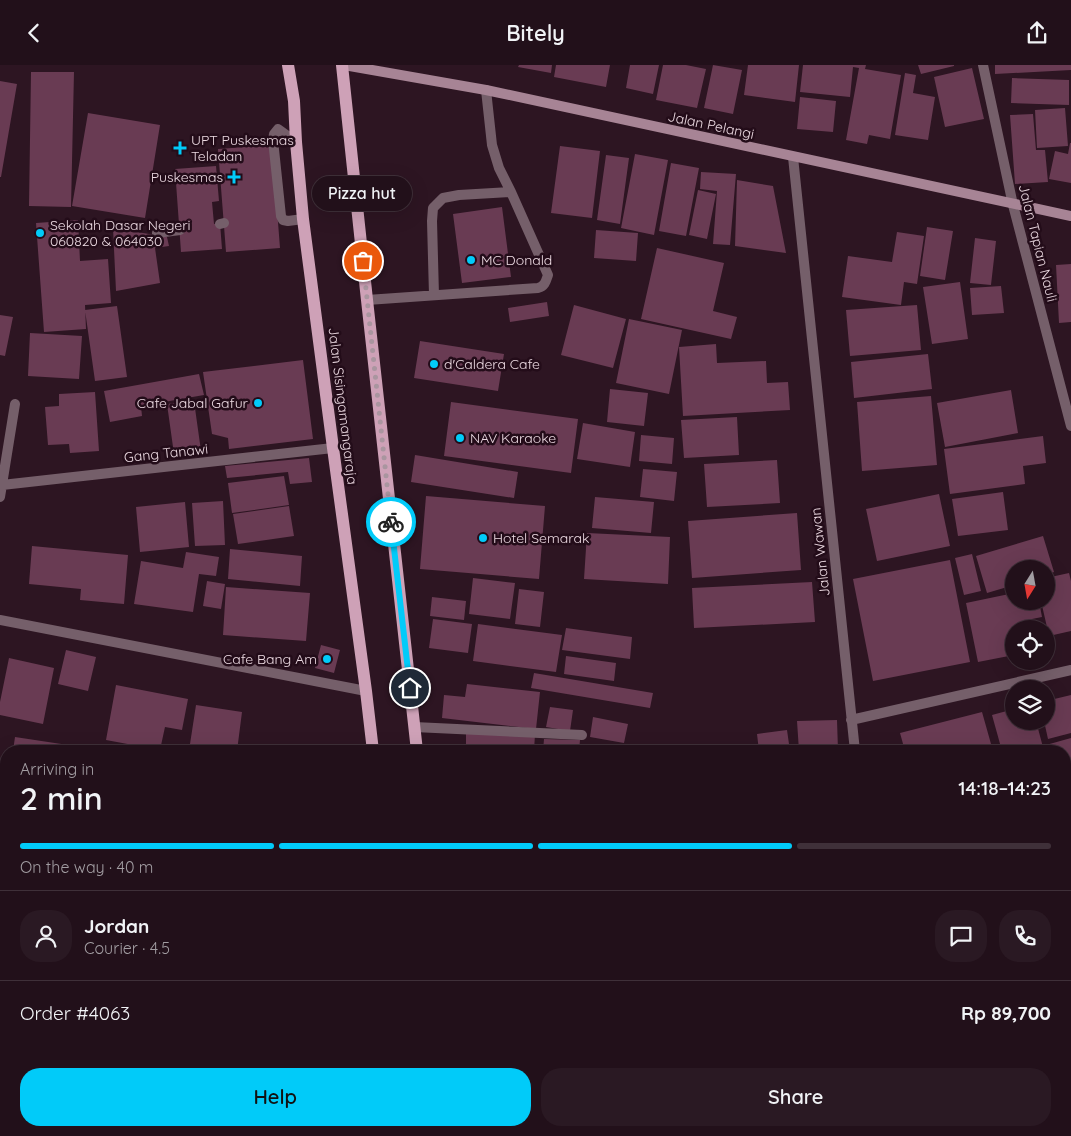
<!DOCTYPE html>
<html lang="en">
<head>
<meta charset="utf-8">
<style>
  body { margin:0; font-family:Quicksand,sans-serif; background:#2a1923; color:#f1f3f6; height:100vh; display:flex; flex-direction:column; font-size:19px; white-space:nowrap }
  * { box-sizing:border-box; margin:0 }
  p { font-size:16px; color:#a29da2 }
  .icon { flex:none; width:28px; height:28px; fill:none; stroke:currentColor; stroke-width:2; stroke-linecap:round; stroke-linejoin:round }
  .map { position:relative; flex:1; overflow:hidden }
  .side { position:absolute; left:0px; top:680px; width:1071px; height:391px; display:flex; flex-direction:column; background:#22101a; border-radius:20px 20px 0 0; box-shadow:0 5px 20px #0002,0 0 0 1px #3f3039 }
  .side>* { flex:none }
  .needle { width:32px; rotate:191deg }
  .controls { position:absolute; left:1005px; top:495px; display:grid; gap:10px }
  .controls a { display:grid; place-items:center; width:50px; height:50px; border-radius:50%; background:#22101a; box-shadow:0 5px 20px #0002,0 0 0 1px #3f3039; font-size:25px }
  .pin { position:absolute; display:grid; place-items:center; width:42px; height:42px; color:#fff; margin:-21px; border:2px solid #fff; border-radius:50%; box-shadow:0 1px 5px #0007 }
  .courier { position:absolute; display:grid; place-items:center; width:50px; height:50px; margin:-25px; border:4px solid #01cbf9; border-radius:50%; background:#fff; color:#222; box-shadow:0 1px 6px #0007 }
  .bubble { position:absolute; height:35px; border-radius:18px; background:#22101a; box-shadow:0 5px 20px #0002,0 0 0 1px #3f3039; font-size:16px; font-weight:600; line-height:35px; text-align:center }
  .headline em { font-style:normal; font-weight:600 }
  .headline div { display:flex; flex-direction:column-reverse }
  .headline { display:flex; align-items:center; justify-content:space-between; height:85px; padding:0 20px }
  h1 { font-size:32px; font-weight:600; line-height:38px }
  .bar { display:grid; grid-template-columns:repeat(4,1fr); gap:8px 5px; align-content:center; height:60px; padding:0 20px }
  .bar i { height:6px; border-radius:4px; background:#3f3039 }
  .bar .current { background:#01cbf9 }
  .bar p { grid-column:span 4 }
  .line { display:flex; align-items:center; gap:12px; padding:0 20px; border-top:1px solid #3f3039 }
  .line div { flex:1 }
  .round { display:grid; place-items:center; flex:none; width:52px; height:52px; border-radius:20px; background:#2a1923 }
  .primary-button { display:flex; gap:10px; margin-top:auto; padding:10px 20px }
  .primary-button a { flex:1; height:58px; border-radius:20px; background:#01cbf9; color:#111; font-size:20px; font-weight:600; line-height:58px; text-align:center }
  .primary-button a+a { background:#2a1923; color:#f1f3f6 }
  header { display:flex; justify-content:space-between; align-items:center; height:65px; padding:0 20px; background:#22101a; font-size:22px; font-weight:600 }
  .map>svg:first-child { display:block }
  .green { fill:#4b2d3d }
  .building { fill:#693b53 }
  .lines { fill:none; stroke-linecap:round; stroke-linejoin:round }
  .service { stroke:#755f6a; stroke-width:10 }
  .minor { stroke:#755f6a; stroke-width:10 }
  .tertiary { stroke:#755f6a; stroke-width:10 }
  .secondary { stroke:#a78495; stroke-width:10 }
  .primary { stroke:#cea1b7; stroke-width:12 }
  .done { stroke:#a9959f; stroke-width:5; stroke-dasharray:0 9 }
  .route { stroke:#01cbf9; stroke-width:6 }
  .poi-dot { fill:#01cbf9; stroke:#230c19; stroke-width:2 }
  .labels { text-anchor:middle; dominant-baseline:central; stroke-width:5; stroke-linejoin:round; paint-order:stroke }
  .street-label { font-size:14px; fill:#ecdae2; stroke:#230c19 }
  .poi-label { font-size:14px; fill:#ecdae2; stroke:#230c19; text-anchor:start }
</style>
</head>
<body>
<header><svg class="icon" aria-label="back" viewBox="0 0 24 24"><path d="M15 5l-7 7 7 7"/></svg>Bitely<svg class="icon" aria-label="share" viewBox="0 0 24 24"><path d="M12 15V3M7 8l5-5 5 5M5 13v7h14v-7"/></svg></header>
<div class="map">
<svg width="1071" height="1071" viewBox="0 0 1071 1071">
  <rect width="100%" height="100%" fill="#2d1522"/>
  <path class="green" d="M6,854V915L0,914V856Z"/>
  <path class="building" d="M519,0H552L551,8L518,2Z
    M556,0H610L606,22L554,12Z
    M630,0H659L653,29L626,23Z
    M663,0H686L706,4L697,43L656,35Z
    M713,0L742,5L733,49L704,43Z
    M748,0H799L795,37L744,30Z
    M803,0H866L865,4L901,10L890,74L869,70L867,79L846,75L859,3L853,2L850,32L800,27Z
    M918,0H954V1L921,9Z
    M995,0H1071V5L995,9Z
    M972,3L984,54L945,62L934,12Z
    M31,7H74L71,142L29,141Z
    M905,8L916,10L913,28L935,32L928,75L895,70Z
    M1012,13L1069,15V40L1011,38Z
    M0,16L17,19L1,112H0Z
    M800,32L836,36L833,67L797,64Z
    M1065,43L1068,81L1037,83L1035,45Z
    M88,48L160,60L145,153L72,141Z
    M1033,49L1036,85H1045L1048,117L1015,119L1010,50Z
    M1070,78H1071V118L1049,114L1055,86L1068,89Z
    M272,80L280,183L226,187L218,84Z
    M560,81L600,86L592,153L551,148Z
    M635,89L668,95L654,170L621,163Z
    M606,90L629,93L620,159L597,155Z
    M671,98L699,103L686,171L659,166Z
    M216,101L219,136L212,137L214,159L220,158L222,184L181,187L175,104Z
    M701,107L736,109L730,180L713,179L717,126L700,124Z
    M737,115L773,121L786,188L735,181Z
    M698,125L716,129L707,174L689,170Z
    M502,142L511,212L462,218L453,149Z
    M78,155L80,196L108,194L111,238L85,240L86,264L44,267L36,158Z
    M927,162L953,166L945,215L920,211Z
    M113,163L167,172L169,181L155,183L160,218L116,226Z
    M596,165L638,168L636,196L594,193Z
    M897,167L924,171L917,219L904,217L901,240L842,232L848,191L892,197Z
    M975,173L996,176L991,220L970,218Z
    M657,183L724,198L713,246L737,252L731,274L641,254Z
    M1071,199V257L1059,258L1056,200Z
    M960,217L968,274L932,279L923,222Z
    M1001,221L1004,248L972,250L970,223Z
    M547,237L549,251L510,257L508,243Z
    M574,240L626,254L613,303L561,290Z
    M917,240L921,285L850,291L846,245Z
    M117,241L127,312L95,316L85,245Z
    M0,250L13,252L5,291L0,290Z
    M629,254L682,265L669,329L616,318Z
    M30,268L82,271L79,314L28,311Z
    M420,276L504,289L498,326L414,313Z
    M716,279L717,298L766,296L767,318L788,317L790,345L683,351L679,282Z
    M928,289L932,324L854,333L851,297Z
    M303,295L313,374L229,384L228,373L212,369L203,307Z
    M199,309L204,330L141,341L142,351L110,357L104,326Z
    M610,324L648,328L644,361L607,357Z
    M1011,325L1018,368L945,382L937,338Z
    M95,327L99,386L70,388L69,379L48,380L45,342L59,341V329Z
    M931,331L937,400L862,406L857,337Z
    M194,336L201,386L174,389L167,339Z
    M451,337L578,354L571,408L444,391Z
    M737,352L739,390L684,393L681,355Z
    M583,358L635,367L630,402L577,394Z
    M641,370L674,373L672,399L639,396Z
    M1043,371L1046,398L1023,401L1025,419L950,429L944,384Z
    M415,390L518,407L514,433L411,417Z
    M309,393L312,417L290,419L288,407L227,413L225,401Z
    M777,395L780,438L707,442L704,399Z
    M643,404L677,407L674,436L640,432Z
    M284,411L289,440L232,448L228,418Z
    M1003,427L1008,465L958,471L952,434Z
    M939,429L950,481L877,496L866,444Z
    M426,431L545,441L539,514L420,504Z
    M595,432L654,437L651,468L592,463Z
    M223,436L225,480L195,481L192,438Z
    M185,437L189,482L140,487L136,442Z
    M289,441L294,471L238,479L233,449Z
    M797,448L801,505L692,513L688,456Z
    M587,468L670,472L668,519L584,514Z
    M1043,471L1054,507L1046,510V504H1014V520L987,528L976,491Z
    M32,481L128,490L124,539L80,535L81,524L29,519Z
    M230,484L302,491L300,521L228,514Z
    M186,487L219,492L216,511L199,509L193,547L134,539L141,496L183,503Z
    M972,489L981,526L964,530L955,493Z
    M950,495L970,597L873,616L853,514Z
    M1069,508L1071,516V566L1049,571L1041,536H1046V513Z
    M473,513L515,518L510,554L469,549Z
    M207,516L225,519L221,544L203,541Z
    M812,517L815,557L694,563L692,523Z
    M226,522L310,528L306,576L223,570Z
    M519,524L544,527L540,562L515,559Z
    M1014,528V536H1039L1042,552L1027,555L1029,564H1014V590L978,597L966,538Z
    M432,532L466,536L464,555L430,551Z
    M433,554L472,559L468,588L429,583Z
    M478,559L562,570L556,607L473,596Z
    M566,563L632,572L630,594L562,585Z
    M321,580L340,585L334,608L315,603Z
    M66,585L96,592L88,626L58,619Z
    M566,591L616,598L614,616L564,609Z
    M9,593L54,603L43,659L0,650V637Z
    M534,608L653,628L650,643L531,623Z
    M467,619L540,627L536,664L442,653L444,630L465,632Z
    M116,620L188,634L182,665L165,662L160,685L106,675Z
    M1071,630V668L1048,674L1044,656H1046V636Z
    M196,640L242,647L237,686H217V683L190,679Z
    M550,642L573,645L570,666L546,662Z
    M1014,644V656H1036L1044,686H1002L992,650Z
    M982,647L993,686H905L900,668Z
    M593,652L628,659L624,678L590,672Z
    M837,655L838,685L799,686L797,656Z
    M787,665L790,686H759L757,669Z
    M466,668L535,669L534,686H466Z
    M15,672L68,680L67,686H13Z
    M1071,673V718L1065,719V686H1048L1046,680Z
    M544,674L580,675L579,686H543Z
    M1071,729V770H1070L1065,748V730Z
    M1065,766L1071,786V817L1065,819Z
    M1071,911V966L1065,968V913Z
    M1071,971V1009L1065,1010V972Z
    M5,1033L6,1065H113L112,1071H12L0,1068V1057Z
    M1065,1061H1066L1068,1071H1026L1025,1065H1065Z
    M283,1065H304L317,1071H266Z
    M687,1065H746L747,1071H687Z
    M754,1065H777V1071H755Z
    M933,1065H1009L1010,1071H934Z
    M668,1066V1071H613V1070Z
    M843,1067L844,1071H791V1069Z"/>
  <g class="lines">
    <path class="service" d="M296,77L278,64L274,69L273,75L281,151L283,155L288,156L303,154
      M220,159L224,158
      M157,168L180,165
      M434,230L432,156L433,143L443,133L459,130L511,127
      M367,235L538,223C545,221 546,216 548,210L511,127L499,103L492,80L486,25"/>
    <path class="minor" d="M983,0L1013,140L1071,361
      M793,92L855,686
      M2,420L333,383
      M0,432L15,339
      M0,555L366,626
      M851,655L1071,605
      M414,662L582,670
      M1065,883L1071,881
      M898,1065L899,1071
      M461,1069L622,1065"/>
    <path class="tertiary" d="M0,814L6,815
      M0,951L6,953"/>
    <path class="secondary" d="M344,0L486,25L1071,151"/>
    <path class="primary" d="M288,0L294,36L296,77L303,154L333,383L366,626L373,686
      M342,0L367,235L417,686
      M413,1065V1071
      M460,1065L461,1071"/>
  </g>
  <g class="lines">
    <path class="done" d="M363,196L391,457"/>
    <path class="route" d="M391,457L410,623"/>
  </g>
  <g class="poi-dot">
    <path d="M177.5 75.5h5v5h5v5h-5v5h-5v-5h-5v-5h5z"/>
    <path d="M231.5 104.5h5v5h5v5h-5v5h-5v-5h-5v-5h5z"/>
    <circle cx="40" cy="168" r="5"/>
    <circle cx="471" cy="195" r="5"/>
    <circle cx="434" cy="299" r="5"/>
    <circle cx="258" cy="338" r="5"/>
    <circle cx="460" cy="373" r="5"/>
    <circle cx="483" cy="473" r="5"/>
    <circle cx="327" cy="594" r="5"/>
  </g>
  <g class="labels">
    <g class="street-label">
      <text transform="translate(711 60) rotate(12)">Jalan Pelangi</text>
      <text transform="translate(1038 178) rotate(76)">Jalan Tapian Nauli</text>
      <text transform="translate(343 341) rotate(83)">Jalan Sisingamangaraja</text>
      <text transform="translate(166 388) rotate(-6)">Gang Tanawi</text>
      <text transform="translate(820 487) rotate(-96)">Jalan Wawan</text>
    </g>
    <g class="poi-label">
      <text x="191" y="75">UPT Puskesmas<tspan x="191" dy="16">Teladan</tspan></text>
      <text x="223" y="112" text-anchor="end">Puskesmas</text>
      <text x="50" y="160">Sekolah Dasar Negeri<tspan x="50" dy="16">060820 &amp; 064030</tspan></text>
      <text x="481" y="195">MC Donald</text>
      <text x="444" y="299">d'Caldera Cafe</text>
      <text x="248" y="338" text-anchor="end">Cafe Jabal Gafur</text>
      <text x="470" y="373">NAV Karaoke</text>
      <text x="493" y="473">Hotel Semarak</text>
      <text x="317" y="594" text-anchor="end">Cafe Bang Am</text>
    </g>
  </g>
</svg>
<div class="controls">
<a><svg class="needle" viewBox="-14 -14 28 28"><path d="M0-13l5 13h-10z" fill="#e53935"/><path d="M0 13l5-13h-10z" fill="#a29da2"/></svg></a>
<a><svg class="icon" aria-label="locate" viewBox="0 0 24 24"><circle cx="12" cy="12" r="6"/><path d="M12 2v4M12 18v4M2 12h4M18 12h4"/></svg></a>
<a><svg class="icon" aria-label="layers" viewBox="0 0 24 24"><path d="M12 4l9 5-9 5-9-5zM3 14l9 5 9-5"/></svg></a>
</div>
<div class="pin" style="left:363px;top:196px;background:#ea580c"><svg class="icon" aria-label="bag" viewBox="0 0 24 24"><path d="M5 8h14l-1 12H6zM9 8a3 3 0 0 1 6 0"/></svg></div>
<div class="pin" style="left:410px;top:623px;background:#1f2937"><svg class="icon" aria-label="home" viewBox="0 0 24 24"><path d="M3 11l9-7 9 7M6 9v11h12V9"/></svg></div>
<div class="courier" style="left:391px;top:457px"><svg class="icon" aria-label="bike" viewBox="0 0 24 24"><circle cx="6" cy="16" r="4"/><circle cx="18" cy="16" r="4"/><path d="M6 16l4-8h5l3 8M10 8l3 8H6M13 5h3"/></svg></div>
<div class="bubble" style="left:312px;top:111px;width:100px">Pizza hut</div>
<section class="side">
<div class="headline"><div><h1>2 min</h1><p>Arriving in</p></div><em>14:18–14:23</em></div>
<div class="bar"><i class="current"></i><i class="current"></i><i class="current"></i><i></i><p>On the way · 40 m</p></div>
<div class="line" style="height:90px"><a class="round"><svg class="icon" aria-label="person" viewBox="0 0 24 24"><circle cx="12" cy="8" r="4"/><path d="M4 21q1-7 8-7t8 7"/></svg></a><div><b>Jordan</b><p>Courier · 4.5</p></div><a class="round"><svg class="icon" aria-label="chat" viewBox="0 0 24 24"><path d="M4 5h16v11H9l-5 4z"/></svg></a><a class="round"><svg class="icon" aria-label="phone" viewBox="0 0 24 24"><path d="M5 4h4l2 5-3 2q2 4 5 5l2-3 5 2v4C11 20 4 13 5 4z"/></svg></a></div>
<div class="line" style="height:65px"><div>Order #4063</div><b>Rp 89,700</b></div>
<div class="primary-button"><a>Help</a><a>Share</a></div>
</section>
</div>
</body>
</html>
